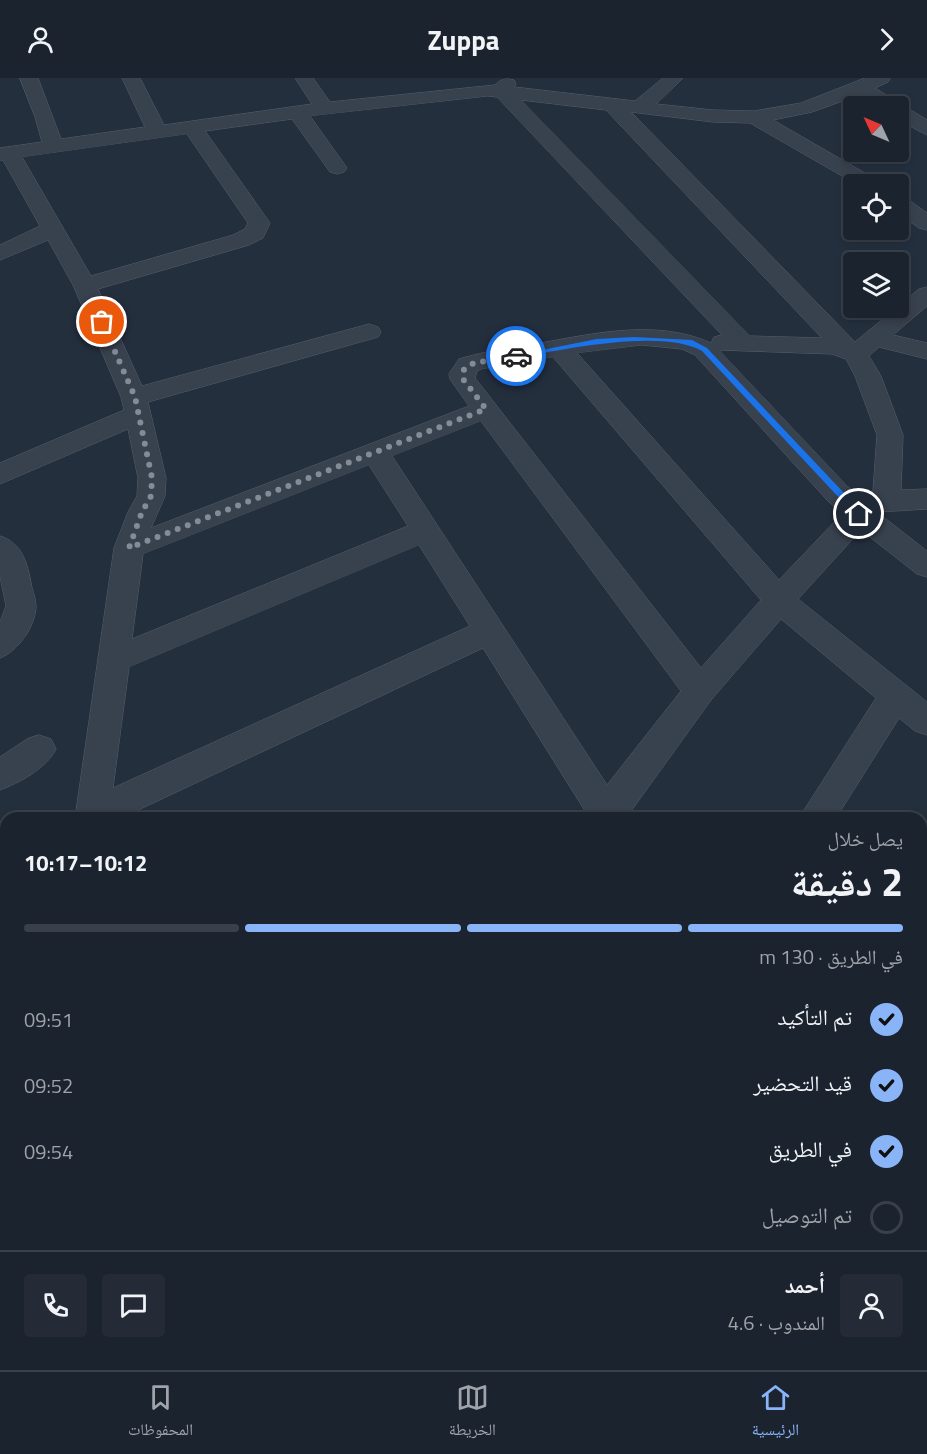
<!DOCTYPE html>
<html lang="ar">
<head>
<meta charset="utf-8">
<style>
  body { margin:0; font-family:"Titillium Web","Noto Naskh Arabic",sans-serif; background:#242b36; color:#f1f3f6; direction:rtl; height:100vh; display:flex; flex-direction:column; font-size:22px; white-space:nowrap }
  * { box-sizing:border-box; margin:0 }
  p { font-size:20px; color:#a0a4aa }
  .icon { flex:none; width:33px; height:33px; fill:none; stroke:currentColor; stroke-width:2; stroke-linecap:round; stroke-linejoin:round }
  .map { position:relative; flex:1; overflow:hidden; direction:ltr }
  .sheet { position:absolute; left:0px; top:734px; width:927px; height:560px; display:flex; flex-direction:column; background:#1b232e; border-radius:18px 18px 0 0; box-shadow:0 3px 9px #0003,0 0 0 2px #39404a; direction:rtl }
  .sheet>* { flex:none }
  .needle { width:39px; rotate:314deg }
  .buttons { position:absolute; left:843px; top:18px; display:grid; gap:12px }
  .buttons a { display:grid; place-items:center; width:66px; height:66px; border-radius:6px; background:#1b232e; box-shadow:0 3px 9px #0003,0 0 0 2px #39404a; font-size:30px }
  .pin { position:absolute; display:grid; place-items:center; width:51px; height:51px; color:#fff; margin:-26px; border:3px solid #fff; border-radius:50%; box-shadow:0 2px 6px #0007 }
  .courier { position:absolute; display:grid; place-items:center; width:60px; height:60px; margin:-30px; border:4px solid #1a73e8; border-radius:50%; background:#fff; color:#222; box-shadow:0 2px 8px #0007 }
  .headline em { font-style:normal; font-weight:700 }
  .headline div { display:flex; flex-direction:column-reverse }
  .headline { display:flex; align-items:center; justify-content:space-between; height:102px; padding:0 24px }
  h1 { font-size:39px; font-weight:700; line-height:45px }
  .bar { display:grid; grid-template-columns:repeat(4,1fr); gap:9px 6px; align-content:center; height:72px; padding:0 24px }
  .bar i { height:8px; border-radius:4px; background:#39404a }
  .bar .selected { background:#8ab4f8 }
  .bar p { grid-column:span 4 }
  .line { display:flex; align-items:center; gap:15px; padding:0 24px; border-top:2px solid #39404a }
  .line div { flex:1 }
  .round { display:grid; place-items:center; flex:none; width:63px; height:63px; border-radius:6px; background:#242b36 }
  ol { padding:0 24px; list-style:none }
  li { display:flex; align-items:center; gap:18px; height:66px }
  li p { margin-inline-start:auto }
  li .icon { padding:6px; border-radius:50%; background:#8ab4f8; color:#111; stroke-width:4 }
  li:last-child { color:#a0a4aa }
  li i { width:33px; height:33px; border:3px solid #39404a; border-radius:50% }
  header { display:flex; justify-content:space-between; align-items:center; height:78px; padding:0 24px; background:#1b232e; font-size:27px; font-weight:700 }
  .menu { display:flex; justify-content:space-around; align-items:center; height:84px; border-top:2px solid #39404a; background:#1b232e; font-size:16px; color:#a0a4aa }
  .menu a { display:grid; justify-items:center; gap:3px }
  .menu .selected { color:#8ab4f8 }
  .map>svg:first-child { display:block }
  .lines { fill:none; stroke-linecap:round; stroke-linejoin:round }
  .minor-casing { stroke:#565f6c; stroke-width:1 }
  .minor { fill:#38414e; fill-rule:evenodd }
  .route { fill:#1a73e8 }
  .done { stroke:#828b98; stroke-width:6; stroke-dasharray:0 10.8 }
</style>
</head>
<body>
<header><svg class="icon" aria-label="forward" viewBox="0 0 24 24"><path d="M9 5l7 7-7 7"/></svg>Zuppa<svg class="icon" aria-label="person" viewBox="0 0 24 24"><circle cx="12" cy="8" r="4"/><path d="M4 21q1-7 8-7t8 7"/></svg></header>
<div class="map">
<svg width="927" height="1292" viewBox="0 0 927 1292">
  <rect width="100%" height="100%" fill="#242f3e"/>
  <g class="lines">
    <defs>
      <path id="minor" d="M20,0H38L61,61L145,49L122,0H140L164,47L312,26L295,0H313L330,24L495,7C501,1 505,0 514,2L516,6L514,9L635,23L663,0H683L656,26L713,32L754,33L801,25L865,0H890L888,4L875,10L927,42V57L898,42V28H878L859,17L812,34L773,42L877,102L880,106H856L750,45L713,44L631,34L855,264L919,211L927,209V228L893,257L927,265V281L879,269L869,278L881,298L903,357L901,412L927,411V431L877,434L927,473V499L917,496L861,452L798,521L927,624V657L915,653L899,640L836,740H799L876,620L781,541L711,622L626,740H586L587,736L483,570L121,740H75L114,470L128,434L137,418L138,400L128,351L0,406V385L124,332L121,319L73,207L48,162L0,182V167L40,148L3,82H0V70L42,64L35,39ZM488,18L497,19L722,257L714,259L711,265C658,241 596,255 541,265C514,269 486,273 459,281L449,296L450,301L469,328L151,450L165,418L166,400L148,324L378,259L381,254L378,249L369,246L142,308L98,211L249,167L263,160L270,145L205,53L292,41L330,94L337,96L344,94L347,90L310,38ZM521,22L606,32L822,260L750,258ZM187,56L248,145L245,151L233,157L91,198L22,79ZM642,267L682,271L695,277L827,422L842,436L779,502L577,275ZM719,272L832,276L846,281L855,298L877,357L873,413L857,416L847,408ZM553,279L761,522L701,590L475,300L477,293L481,291ZM481,343L681,613L607,707L392,378ZM369,387L408,448L132,561L143,476ZM419,467L470,548L113,710L129,589Z
        M898,119L906,120L927,135V152L919,150L898,135Z
        M0,458C24,465 28,489 32,510C34,516 36,523 36,529C35,549 18,573 0,580V544L6,528L0,498Z
        M39,657L51,661L56,671C47,690 19,705 0,712V679L27,661Z
        M6,829V869L0,871V831Z
        M921,1018L927,1021V1065L921,1062Z
        M0,1032L6,1035V1081L0,1079Z
        M921,1269L927,1274V1292H886L883,1287H921Z
        M166,1287H216L213,1292H164Z
        M447,1287H496L493,1292H445Z
        M558,1287H607L609,1292H561Z"/>
    </defs>
    <use href="#minor" class="minor-casing"/>
    <use href="#minor" class="minor"/>
  </g>
  <path class="route" d="M634,259L692,262L707,270L862,434V438H856L702,273C661,250 561,272 516,280L512,278L597,261Z"/>
  <g class="lines">
    <path class="done" d="M102,244L135,319L152,400L151,418L142,434L129,470L486,331L463,301L464,291L474,285L516,278"/>
  </g>
</svg>
<div class="buttons">
<a><svg class="needle" viewBox="-14 -14 28 28"><path d="M0-13l5 13h-10z" fill="#e53935"/><path d="M0 13l5-13h-10z" fill="#a0a4aa"/></svg></a>
<a><svg class="icon" aria-label="locate" viewBox="0 0 24 24"><circle cx="12" cy="12" r="6"/><path d="M12 2v4M12 18v4M2 12h4M18 12h4"/></svg></a>
<a><svg class="icon" aria-label="layers" viewBox="0 0 24 24"><path d="M12 4l9 5-9 5-9-5zM3 14l9 5 9-5"/></svg></a>
</div>
<div class="pin" style="left:102px;top:244px;background:#ea580c"><svg class="icon" aria-label="bag" viewBox="0 0 24 24"><path d="M5 8h14l-1 12H6zM9 8a3 3 0 0 1 6 0"/></svg></div>
<div class="pin" style="left:859px;top:436px;background:#1f2937"><svg class="icon" aria-label="home" viewBox="0 0 24 24"><path d="M3 11l9-7 9 7M6 9v11h12V9"/></svg></div>
<div class="courier" style="left:516px;top:278px"><svg class="icon" aria-label="car" viewBox="0 0 24 24"><path d="M5 17H2v-5l4-1 3-4h7l3 4 3 1v5h-3M9 17h6M6 11h13"/><circle cx="7" cy="17" r="2"/><circle cx="17" cy="17" r="2"/></svg></div>
<section class="sheet">
<div class="headline"><div><h1>2 دقيقة</h1><p>يصل خلال</p></div><em>10:12–10:17</em></div>
<div class="bar"><i class="selected"></i><i class="selected"></i><i class="selected"></i><i></i><p>في الطريق · 130 m</p></div>
<ol>
<li><svg class="icon" aria-label="check" viewBox="0 0 24 24"><path d="M5 12l5 5 9-10"/></svg>تم التأكيد<p>09:51</p></li>
<li><svg class="icon" aria-label="check" viewBox="0 0 24 24"><path d="M5 12l5 5 9-10"/></svg>قيد التحضير<p>09:52</p></li>
<li><svg class="icon" aria-label="check" viewBox="0 0 24 24"><path d="M5 12l5 5 9-10"/></svg>في الطريق<p>09:54</p></li>
<li><i></i>تم التوصيل</li>
</ol>
<div class="line" style="height:108px"><a class="round"><svg class="icon" aria-label="person" viewBox="0 0 24 24"><circle cx="12" cy="8" r="4"/><path d="M4 21q1-7 8-7t8 7"/></svg></a><div><b>أحمد</b><p>المندوب · 4.6</p></div><a class="round"><svg class="icon" aria-label="chat" viewBox="0 0 24 24"><path d="M4 5h16v11H9l-5 4z"/></svg></a><a class="round"><svg class="icon" aria-label="phone" viewBox="0 0 24 24"><path d="M5 4h4l2 5-3 2q2 4 5 5l2-3 5 2v4C11 20 4 13 5 4z"/></svg></a></div>
</section>
</div>
<nav class="menu">
<a class="selected"><svg class="icon" aria-label="home" viewBox="0 0 24 24"><path d="M3 11l9-7 9 7M6 9v11h12V9"/></svg>الرئيسية</a>
<a><svg class="icon" aria-label="map" viewBox="0 0 24 24"><path d="M3 6l6-2 6 2 6-2v14l-6 2-6-2-6 2zM9 4v14M15 6v14"/></svg>الخريطة</a>
<a><svg class="icon" aria-label="saved" viewBox="0 0 24 24"><path d="M7 4h10v16l-5-4-5 4z"/></svg>المحفوظات</a>
</nav>
</body>
</html>
